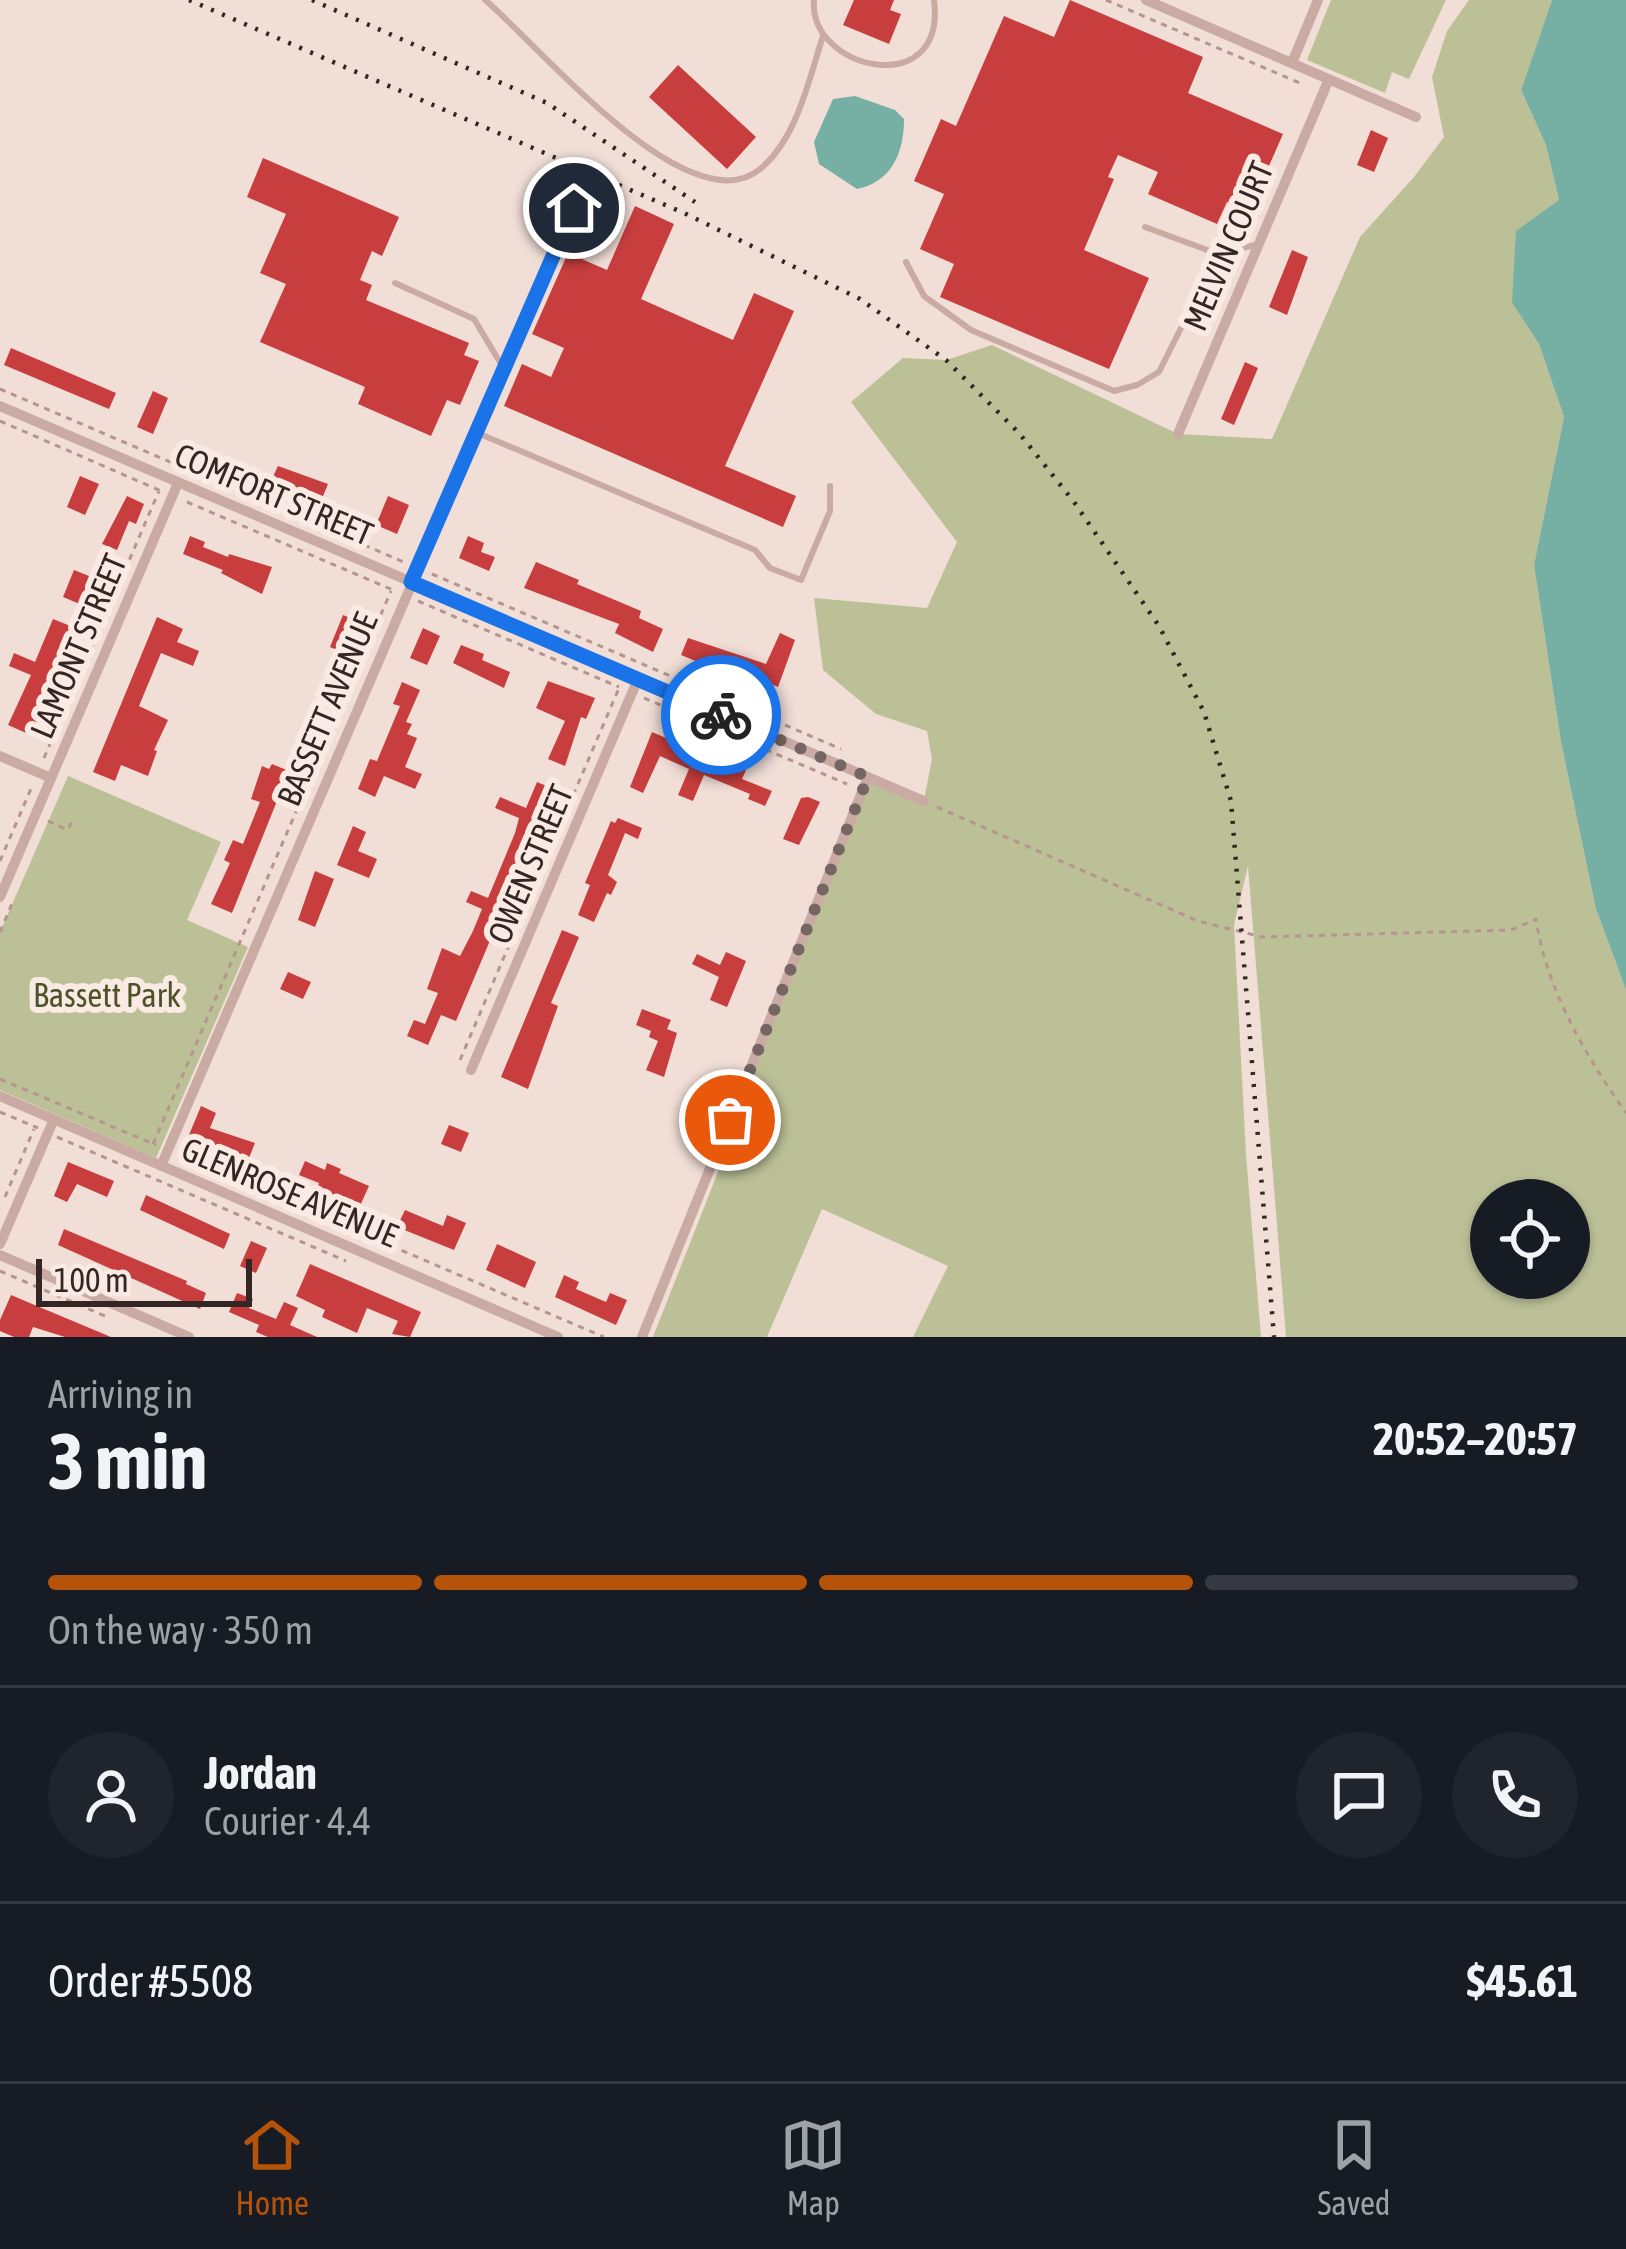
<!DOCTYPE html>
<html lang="en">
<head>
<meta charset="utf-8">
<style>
  body { margin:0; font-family:"Asap Condensed",sans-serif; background:#20242c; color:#f1f3f6; height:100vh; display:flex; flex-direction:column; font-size:45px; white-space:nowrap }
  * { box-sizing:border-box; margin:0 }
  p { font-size:39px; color:#9ea1a6 }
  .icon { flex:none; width:66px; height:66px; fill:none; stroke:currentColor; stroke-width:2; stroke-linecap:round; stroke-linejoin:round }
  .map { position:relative; height:1337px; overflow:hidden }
  .details { display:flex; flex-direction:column; background:#171b24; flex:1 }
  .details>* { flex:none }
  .tools { position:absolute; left:1470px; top:1179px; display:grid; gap:24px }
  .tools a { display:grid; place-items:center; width:120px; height:120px; border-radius:50%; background:#171b24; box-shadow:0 3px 9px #0004; font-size:60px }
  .scale { position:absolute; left:36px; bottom:30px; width:216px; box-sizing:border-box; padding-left:12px; border:6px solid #342625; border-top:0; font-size:33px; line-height:42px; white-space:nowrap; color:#342625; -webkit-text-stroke:9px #f9eae3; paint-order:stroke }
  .pin { position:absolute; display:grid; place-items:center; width:102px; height:102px; color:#fff; margin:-51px; border:6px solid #fff; border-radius:50%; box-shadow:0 3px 12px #0007 }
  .courier { position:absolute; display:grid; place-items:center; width:120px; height:120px; margin:-60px; border:9px solid #1a73e8; border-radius:50%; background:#fff; color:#222; box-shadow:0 3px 15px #0007 }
  .headline em { font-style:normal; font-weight:700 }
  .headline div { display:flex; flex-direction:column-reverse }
  .headline { display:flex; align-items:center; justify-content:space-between; height:204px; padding:0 48px }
  h1 { font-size:78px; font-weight:700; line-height:90px }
  .bar { display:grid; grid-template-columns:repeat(4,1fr); gap:18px 12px; align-content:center; height:144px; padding:0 48px }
  .bar i { height:15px; border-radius:9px; background:#363941 }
  .bar .on { background:#b45309 }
  .bar p { grid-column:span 4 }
  .line { display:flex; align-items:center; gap:30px; padding:0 48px; border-top:3px solid #363941 }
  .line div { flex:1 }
  .round { display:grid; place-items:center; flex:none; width:126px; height:126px; border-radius:63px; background:#20242c }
  .menu { display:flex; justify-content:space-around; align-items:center; height:168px; border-top:3px solid #363941; background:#171b24; font-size:33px; color:#9ea1a6 }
  .menu a { display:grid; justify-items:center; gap:6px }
  .menu .on { color:#b45309 }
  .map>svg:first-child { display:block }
  .green { fill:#bcc097; fill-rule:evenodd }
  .water { fill:#76afa3 }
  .building { fill:#c83e3e }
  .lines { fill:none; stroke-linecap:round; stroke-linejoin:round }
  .path { stroke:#b5958d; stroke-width:3; stroke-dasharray:6 6; stroke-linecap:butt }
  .service { stroke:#c9aba3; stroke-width:6 }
  .minor { stroke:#c9aba3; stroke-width:10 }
  .rail { stroke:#342625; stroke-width:4.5; stroke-dasharray:3 9; stroke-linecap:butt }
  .done { stroke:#766663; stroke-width:12; stroke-dasharray:0 21.6 }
  .route { stroke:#1a73e8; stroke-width:15 }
  .labels { text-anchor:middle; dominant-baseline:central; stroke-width:12; stroke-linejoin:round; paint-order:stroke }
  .street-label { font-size:33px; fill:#342625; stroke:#f9eae3 }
  .park-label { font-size:33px; fill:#4d5329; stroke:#f9eae3 }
</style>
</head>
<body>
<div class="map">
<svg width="1626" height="1337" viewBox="0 0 1626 1337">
  <rect width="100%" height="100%" fill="#f1ded7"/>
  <path class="green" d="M1331,0H1446L1409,79L1392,72L1385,93L1307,60Z
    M1469,0H1552L1521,90L1546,145L1559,200L1512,303L1539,344L1564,417L1534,565L1561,742L1596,909L1626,990V1337H1286L1248,866L1234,925L1246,1154L1261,1337H913L948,1266L822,1209L767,1337H653L720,1167L712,1163L868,777L924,800L932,759L927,731L876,714L823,670L814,598L927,608L957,542L851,402L903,358L946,360L992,345L1178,434L1272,439L1360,237L1414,177L1444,137L1432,77L1447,31ZM1491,1200H1569V1278H1491Z
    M68,776L221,842L187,920L248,947L156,1158L0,1090V932Z"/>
  <path class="water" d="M1552,0H1626V990L1596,909L1561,742L1534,565L1564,417L1539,344L1512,303L1516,231L1559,200L1546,145L1521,90Z
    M855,96L895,110L904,119C904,154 891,182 857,189L819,164L814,142L833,99Z"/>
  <path class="building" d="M854,0H894L890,10L901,14L889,44L843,25Z
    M1070,0L1203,57L1188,93L1283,134L1249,211L1227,202L1217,224L1148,194L1158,172L1118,155L1108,177L1114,179L1084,250L1149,278L1109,369L940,297L954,264L920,249L944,194L914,181L941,119L956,126L1004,16L1054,37Z
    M678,65L756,137L727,169L649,97Z
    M1371,130L1388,138L1374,172L1357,165Z
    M263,158L399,217L382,256L372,251L360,280L372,285L366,300L469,343L464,355L479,361L460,405L447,400L431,436L358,404L365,387L260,342L286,284L260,273L286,214L247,197Z
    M635,206L674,224L641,299L733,340L754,293L794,311L725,466L796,496L783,527L504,406L522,364L551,377L564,348L532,334L568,253L607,270Z
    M1292,250L1308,257L1287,315L1269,307Z
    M11,348L116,393L109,409L4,365Z
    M1245,362L1258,368L1234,425L1221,419Z
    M153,391L168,398L153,434L137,427Z
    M278,466L328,484L321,501L271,481Z
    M80,476L99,484L85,515L67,507Z
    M127,496L144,504L136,524L129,521L117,550L102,544Z
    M388,496L409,505L397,534L376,525Z
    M190,536L205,542L203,547L228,557L229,554L272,567L262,594L221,573L223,570L183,554Z
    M468,536L484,543L481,552L495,557L489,571L459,558Z
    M536,562L579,580L577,584L641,611L639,618L663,629L653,652L615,633L619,624L524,588Z
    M74,570L94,578L82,605L63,597Z
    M343,615L355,620L342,652L330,647Z
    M157,617L183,629L177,642L199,651L193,666L161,653L139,706L168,720L154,750L157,751L152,765L148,776L121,765L115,781L93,772Z
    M53,619L73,627L33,736L8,725L31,675L9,666L14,653L35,662Z
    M423,628L440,636L427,665L410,658Z
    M780,633L795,640L778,687L769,683L766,690L681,655L688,638L766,664Z
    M461,645L484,654L482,660L510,672L504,688L453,663Z
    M548,681L595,698L586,719L581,717L565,766L548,759L565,721L536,708Z
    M402,682L420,690L406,722L412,724L407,734L417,738L405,767L422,774L415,789L384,776L375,797L358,789L370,759L377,761L400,706L393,704Z
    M652,732L685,746L687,743L746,770L742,779L772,791L765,806L748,799L750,794L704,775L693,801L678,795L689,769L660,756L643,793L630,787Z
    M272,764L289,771L232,913L211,904L230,863L224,860L233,840L243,844L260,802L251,799L262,766L269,769Z
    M537,782L554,789L456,1021L441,1015L428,1045L407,1036L414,1020L425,1024L438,993L427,989L442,948L460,956L473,931L482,909L466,902L471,891L488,898L515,833L519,818L495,808L500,797L526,808Z
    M808,797L820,802L799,845L783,839L801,798Z
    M618,818L642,828L638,839L625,833L608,875L617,882L611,895L607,893L594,922L578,915L590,885L585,883L611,821L615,823Z
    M353,826L366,832L358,851L377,859L369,878L337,865Z
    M315,871L334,879L315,927L298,920Z
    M562,930L579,937L551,1003L558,1006L528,1089L501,1077Z
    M726,952L746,961L727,1007L710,1000L719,977L692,964L697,954L720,965Z
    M288,972L311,982L303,999L280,989Z
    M642,1009L671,1020L667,1029L677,1033L664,1077L646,1070L658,1041L649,1037L651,1031L636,1025Z
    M201,1106L216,1113L210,1128L255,1143L244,1170L213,1156L217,1147L189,1135Z
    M449,1125L469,1133L461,1152L441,1144Z
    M305,1161L325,1170L327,1163L341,1169L339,1173L369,1186L359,1208L317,1189L319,1183L299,1175Z
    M68,1162L114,1181L107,1197L77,1184L67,1202L54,1196Z
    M146,1195L230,1234L224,1249L140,1210Z
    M405,1210L443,1226L447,1215L466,1223L454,1250L397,1227Z
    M64,1229L187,1281L186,1284L206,1293L200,1309L58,1245Z
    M251,1241L267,1248L256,1273L240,1266Z
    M497,1244L536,1262L525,1288L486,1270Z
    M310,1264L421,1312L410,1337L392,1334L398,1321L367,1308L357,1333L322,1317L325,1310L296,1296Z
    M564,1275L579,1282L576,1289L606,1302L610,1293L627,1300L616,1325L555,1297Z
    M237,1293L253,1299L249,1308L276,1319L284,1302L298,1308L290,1325L317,1337H268L256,1332L259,1325L229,1312Z
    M11,1295L37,1306L111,1337H65L33,1327L29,1337H14L0,1331V1320Z"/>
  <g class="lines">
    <path class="path" d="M1106,0L1302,84
      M0,389L406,563
      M0,421L161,491
      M187,502L393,590
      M432,574L841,749
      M418,601L619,687
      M644,698L847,784
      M44,758L159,491
      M937,807L1198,921L1262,937L1511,930L1536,919C1546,989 1586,1056 1626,1113
      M48,821L68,830L72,821
      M0,861L33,784
      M0,932L14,899
      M460,1060L619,688
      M0,1079L156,1145
      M0,1112L38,1128
      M57,1137L346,1261
      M153,1144L391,591
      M181,1156L604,1337
      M5,1197L34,1129
      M0,1271L105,1316"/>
    <path class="service" d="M485,0C537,43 689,228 760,169C797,139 809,79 823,36
      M814,0C808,70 947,102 934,0
      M1145,227L1218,254
      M906,262L924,296L971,330L1114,391L1137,385L1159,372L1218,254L1255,245
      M395,283L474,319L504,369
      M480,434L755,550L770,568L801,580L830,511V486"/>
    <path class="minor" d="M1146,0L1416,117
      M1292,63L1318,0
      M0,406L924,801
      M1178,434L1329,79
      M0,756L51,778
      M0,897L178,483
      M471,1070L638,679
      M0,1096L558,1337
      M161,1166L574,208
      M0,1244L54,1119
      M0,1255L189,1337
      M642,1337L868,777"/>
    <path class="rail" d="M189,0L684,213L860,299L946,360L1019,433L1074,502L1159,626L1204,712L1231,801L1274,1337
      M312,0L547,103L695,202"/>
  </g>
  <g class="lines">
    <path class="done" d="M721,715L868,777L730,1120"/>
    <path class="route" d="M574,208L411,582L721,715"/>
  </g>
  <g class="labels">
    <g class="street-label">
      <text transform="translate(1228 246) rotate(-67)">MELVIN COURT</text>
      <text transform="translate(274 494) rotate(23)">COMFORT STREET</text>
      <text transform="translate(78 646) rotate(-67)">LAMONT STREET</text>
      <text transform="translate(327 709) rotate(-67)">BASSETT AVENUE</text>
      <text transform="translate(530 864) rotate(-67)">OWEN STREET</text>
      <text transform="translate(290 1192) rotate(23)">GLENROSE AVENUE</text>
    </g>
    <g class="park-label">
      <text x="107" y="995">Bassett Park</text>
    </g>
  </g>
</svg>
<div class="tools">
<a><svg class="icon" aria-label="locate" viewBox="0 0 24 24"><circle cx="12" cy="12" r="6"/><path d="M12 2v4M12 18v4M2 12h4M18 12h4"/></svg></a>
</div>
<div class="scale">100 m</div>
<div class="pin" style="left:730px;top:1120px;background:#ea580c"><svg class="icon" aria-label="bag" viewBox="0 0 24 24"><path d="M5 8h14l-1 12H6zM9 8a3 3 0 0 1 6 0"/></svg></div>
<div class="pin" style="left:574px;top:208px;background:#1f2937"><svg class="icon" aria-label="home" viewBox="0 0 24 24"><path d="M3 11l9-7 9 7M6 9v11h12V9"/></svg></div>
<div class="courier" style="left:721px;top:715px"><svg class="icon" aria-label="bike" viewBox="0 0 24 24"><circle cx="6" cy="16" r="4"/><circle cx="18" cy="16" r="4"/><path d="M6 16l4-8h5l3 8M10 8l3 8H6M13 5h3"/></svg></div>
</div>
<section class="details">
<div class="headline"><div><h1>3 min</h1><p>Arriving in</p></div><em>20:52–20:57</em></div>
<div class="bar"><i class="on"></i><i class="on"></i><i class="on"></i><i></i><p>On the way · 350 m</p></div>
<div class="line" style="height:216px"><a class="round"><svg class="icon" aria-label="person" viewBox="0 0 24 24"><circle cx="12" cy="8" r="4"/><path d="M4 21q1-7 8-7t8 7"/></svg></a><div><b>Jordan</b><p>Courier · 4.4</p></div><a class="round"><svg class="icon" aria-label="chat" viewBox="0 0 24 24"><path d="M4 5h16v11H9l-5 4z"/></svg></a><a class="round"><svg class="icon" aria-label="phone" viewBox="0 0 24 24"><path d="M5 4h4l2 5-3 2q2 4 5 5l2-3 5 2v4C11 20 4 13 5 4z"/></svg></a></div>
<div class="line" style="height:156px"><div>Order #5508</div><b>$45.61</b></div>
</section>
<nav class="menu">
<a class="on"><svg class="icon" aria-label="home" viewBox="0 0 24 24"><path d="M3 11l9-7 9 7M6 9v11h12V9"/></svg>Home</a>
<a><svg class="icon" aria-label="map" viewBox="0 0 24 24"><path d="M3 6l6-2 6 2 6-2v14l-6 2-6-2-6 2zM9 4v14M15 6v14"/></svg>Map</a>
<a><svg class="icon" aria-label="saved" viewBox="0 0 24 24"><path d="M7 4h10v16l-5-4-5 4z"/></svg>Saved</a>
</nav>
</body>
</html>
